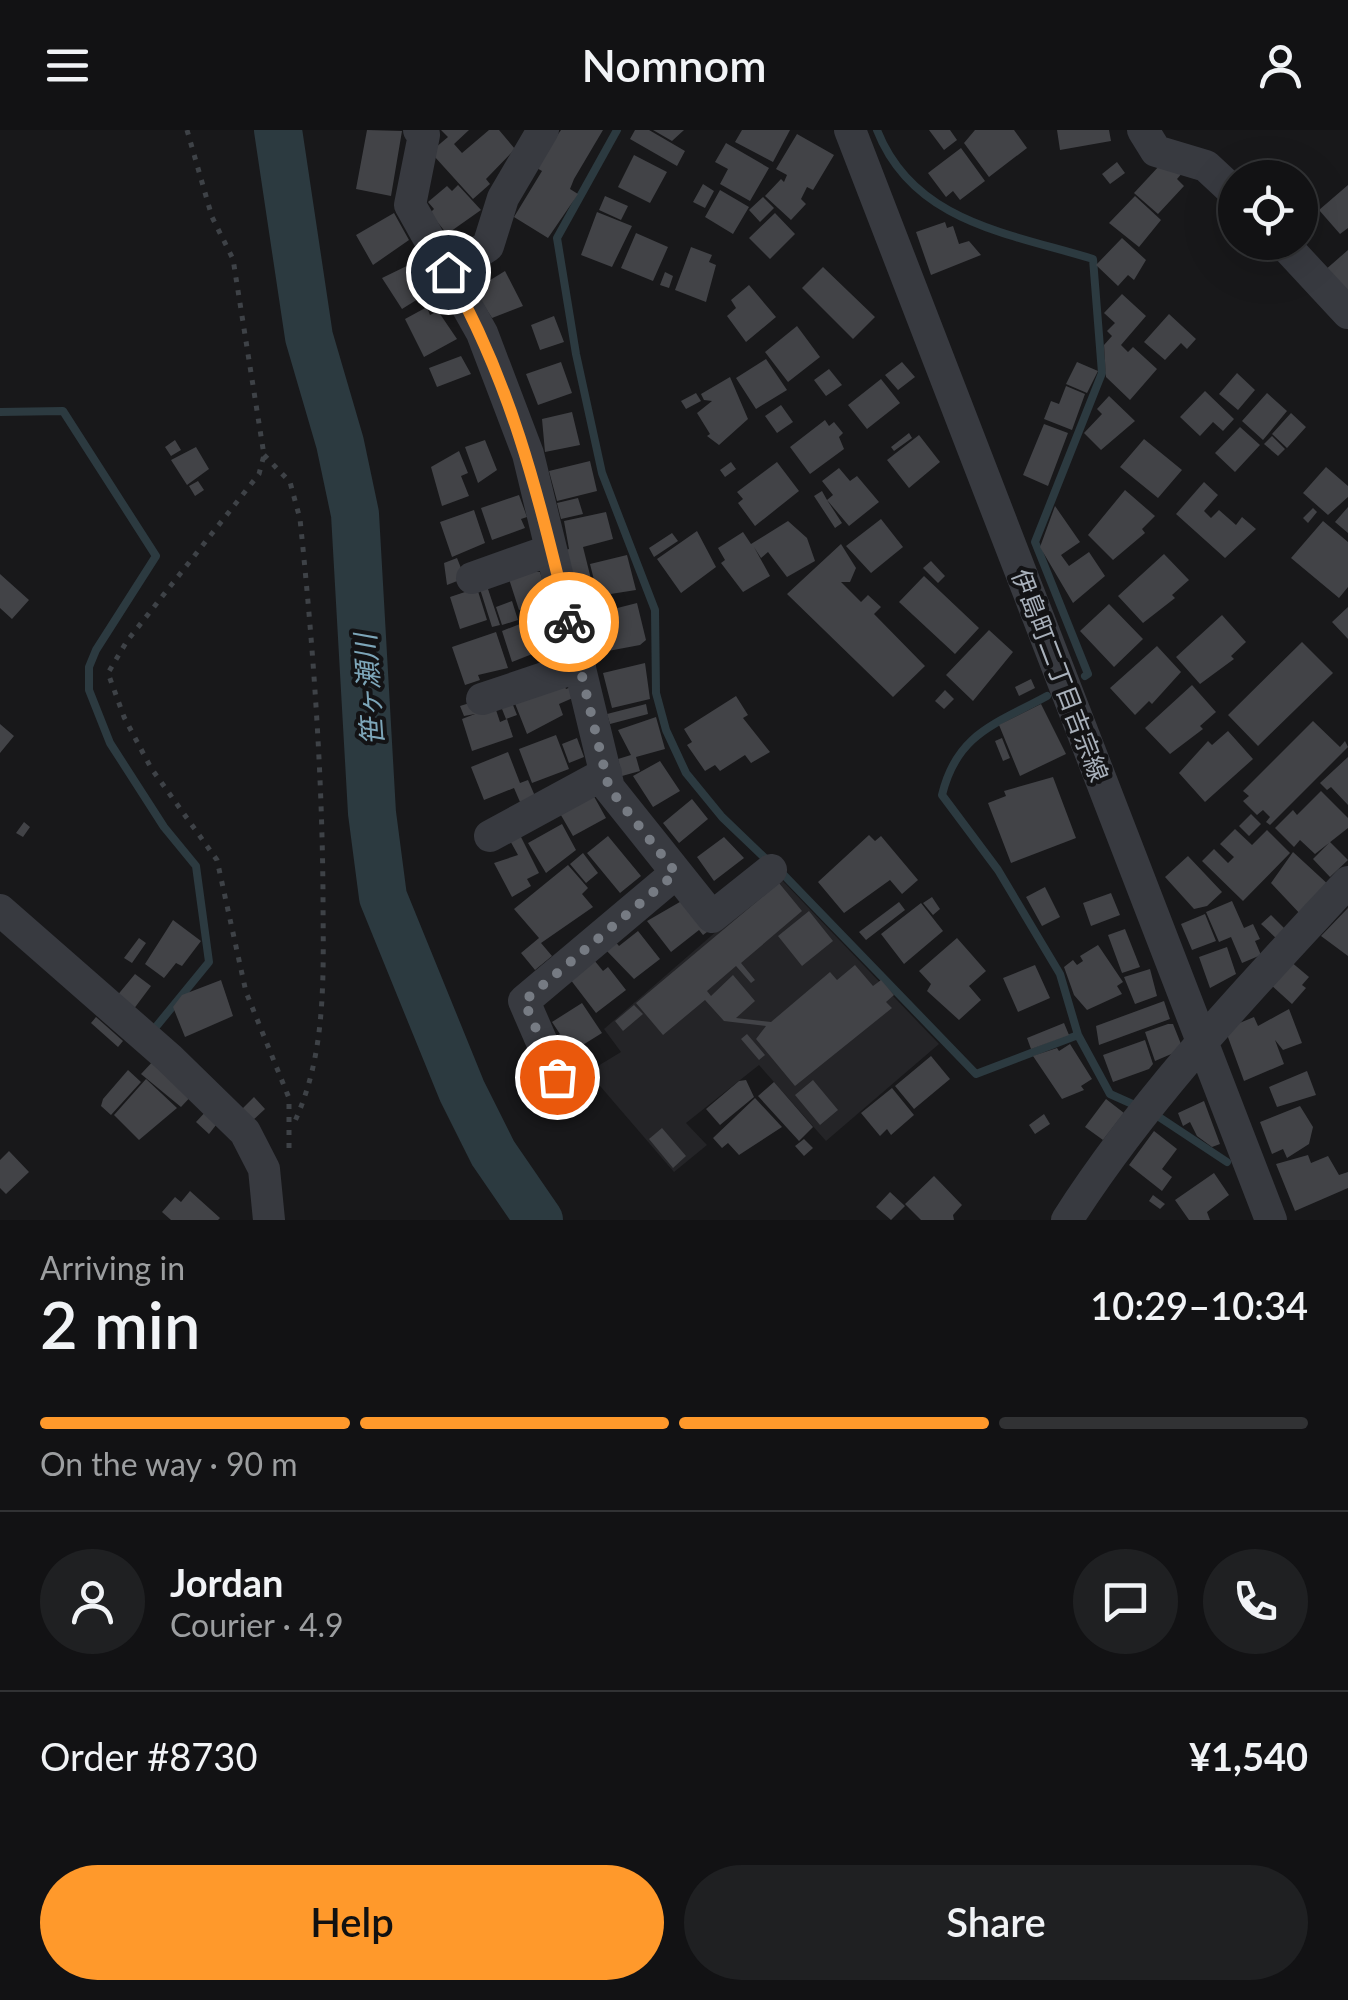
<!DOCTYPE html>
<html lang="en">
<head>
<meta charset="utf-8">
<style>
  body { margin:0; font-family:Lato,"Noto Sans JP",sans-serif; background:#1f2022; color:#f1f3f6; height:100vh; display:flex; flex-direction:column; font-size:38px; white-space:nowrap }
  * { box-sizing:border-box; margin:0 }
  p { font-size:32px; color:#9c9ea0 }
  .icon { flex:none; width:55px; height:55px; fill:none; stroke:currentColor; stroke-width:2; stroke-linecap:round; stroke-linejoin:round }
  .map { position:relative; height:1090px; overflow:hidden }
  .panel { display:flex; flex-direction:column; background:#121214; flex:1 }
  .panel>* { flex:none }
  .buttons { position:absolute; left:1218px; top:30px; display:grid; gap:20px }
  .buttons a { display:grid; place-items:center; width:100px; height:100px; border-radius:50%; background:#121214; box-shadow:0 10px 40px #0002,0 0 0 2px #313234; font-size:50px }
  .pin { position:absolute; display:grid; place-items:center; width:85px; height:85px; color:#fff; margin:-42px; border:5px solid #fff; border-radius:50%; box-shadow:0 2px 10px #0007 }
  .courier { position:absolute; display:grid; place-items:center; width:100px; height:100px; margin:-50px; border:8px solid #ff992b; border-radius:50%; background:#fff; color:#222; box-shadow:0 2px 12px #0007 }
  .summary em { font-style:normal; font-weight:600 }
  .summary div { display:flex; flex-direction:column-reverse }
  .summary { display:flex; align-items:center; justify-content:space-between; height:170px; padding:0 40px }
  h1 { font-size:65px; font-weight:600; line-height:75px }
  .bar { display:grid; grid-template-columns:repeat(4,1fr); gap:15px 10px; align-content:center; height:120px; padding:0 40px }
  .bar i { height:12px; border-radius:8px; background:#313234 }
  .bar .on { background:#ff992b }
  .bar p { grid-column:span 4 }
  .line { display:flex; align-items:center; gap:25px; padding:0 40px; border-top:2px solid #313234 }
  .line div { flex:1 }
  .round { display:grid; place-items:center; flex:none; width:105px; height:105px; border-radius:52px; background:#1f2022 }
  .primary-button { display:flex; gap:20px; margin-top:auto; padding:20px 40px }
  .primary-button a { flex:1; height:115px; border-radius:60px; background:#ff992b; color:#111; font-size:40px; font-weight:600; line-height:115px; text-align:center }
  .primary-button a+a { background:#1f2022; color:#f1f3f6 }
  header { display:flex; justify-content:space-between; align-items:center; height:130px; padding:0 40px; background:#121214; font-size:45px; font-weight:600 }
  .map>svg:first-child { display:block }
  .built { fill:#242427 }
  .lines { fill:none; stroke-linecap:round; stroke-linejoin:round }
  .stream { stroke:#2c3a40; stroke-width:8 }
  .river { stroke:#2c3a40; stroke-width:48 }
  .building { fill:#424347 }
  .path { stroke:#3e4247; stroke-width:5; stroke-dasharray:5 8; stroke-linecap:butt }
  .minor { stroke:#383a40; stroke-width:32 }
  .done { stroke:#767b83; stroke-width:10; stroke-dasharray:0 18 }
  .route { stroke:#ff992b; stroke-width:12 }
  .labels { text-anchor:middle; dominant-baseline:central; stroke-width:8; stroke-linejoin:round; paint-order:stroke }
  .street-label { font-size:25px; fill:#a9b1bb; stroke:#131315 }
  .water-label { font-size:28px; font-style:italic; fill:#7da6b9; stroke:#131315 }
</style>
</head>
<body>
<header><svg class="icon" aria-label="menu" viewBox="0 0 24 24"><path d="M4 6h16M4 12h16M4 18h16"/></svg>Nomnom<svg class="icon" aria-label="person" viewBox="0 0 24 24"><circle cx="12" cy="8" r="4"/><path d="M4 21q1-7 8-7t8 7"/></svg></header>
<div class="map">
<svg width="1348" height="1090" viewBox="0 0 1348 1090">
  <rect width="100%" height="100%" fill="#18181a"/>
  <path class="built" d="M779,747L939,914L826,1011L759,935L686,993L707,1015L674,1042L588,942L621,922L604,899Z"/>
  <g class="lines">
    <path class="stream" d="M617,0L557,108L576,224L602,343L655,480L656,563L666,600L686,643L722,687L769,732
      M877,0C913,92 1008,103 1093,129L1102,243L1035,412L1088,544L1085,546
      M0,282L63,281L156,426L96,520L89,537V560L110,613L164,697L196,736L209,832L155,898V905
      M1047,566C996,594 957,603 942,665L998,740L1060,844L1078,905L1110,964L1139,977
      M780,741L976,944L1078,905
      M1156,985L1227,1032"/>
    <path class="river" d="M278,0L309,207L340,313L355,384L372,683L383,767L462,961L493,1023L539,1090"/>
  </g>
  <path class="building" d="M367,0L402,1L391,66L356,59Z
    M441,0H469L454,14L462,23L489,0H499L515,19L486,49L490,54L473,69L434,26L435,18L448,7Z
    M561,0H603L574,49L570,59L578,64L548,108L514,87L542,41L535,37Z
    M635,0H649L685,21L677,36L630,9Z
    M653,0H684L672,11Z
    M742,0H790L773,32L735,12Z
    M929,0H950L957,10L944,20Z
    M975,0H1014L1027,18L989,47L964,13Z
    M1057,0H1109L1111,11L1060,20Z
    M797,4L834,25L813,60L807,57L801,69L806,74L791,90L765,66L781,49L784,52L787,45L776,39Z
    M726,13L769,38L750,71L720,54L728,39L715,32Z
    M961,18L985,51L960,70L953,61L946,67L928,43Z
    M634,25L667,42L650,73L618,57Z
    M1117,32L1125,43L1110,54L1102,44Z
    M1160,35L1184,41L1177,49L1184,56L1158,84L1134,63Z
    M703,54L714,61L705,78L693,72Z
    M458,55L481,80L447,104L430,83L434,79L428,72L447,56L452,61Z
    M1348,55V98L1340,104L1319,80Z
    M720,60L749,77L733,104L705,87Z
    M605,66L628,76L621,90L599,80Z
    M1135,66L1161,90L1139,117L1109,93Z
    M763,67L774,78L760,92L749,80Z
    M597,82L632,96L612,137L581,125Z
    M394,83L409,110L373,135L356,105Z
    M775,83L795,104L770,129L749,108Z
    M945,92L947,98L953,96L959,114L969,111L981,125L931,145L916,102Z
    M636,103L668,117L653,151L621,138Z
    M1122,108L1146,130L1134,150L1128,145L1118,156L1096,135Z
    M691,117L712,125L709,132L716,135L706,172L675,160Z
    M1348,120V169L1324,141Z
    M417,131L434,159L402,179L382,148Z
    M823,137L875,187L853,209L802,158Z
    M505,141L523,176L492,188L474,160Z
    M665,142L673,146L669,158L660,155Z
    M749,155L776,187L746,212L727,186L736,178L731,170Z
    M1122,164L1146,186L1121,215L1128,222L1133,217L1157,239L1130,270L1106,247L1104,215L1112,206L1107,201L1115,193L1104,183Z
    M427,177L430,185L438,181L457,209L424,227L405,189Z
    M1169,184L1196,209L1187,219L1181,213L1165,230L1144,212Z
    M554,186L564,212L540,220L531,195Z
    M797,196L820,227L788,252L765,222Z
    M461,226L471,244L437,257L429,238Z
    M766,229L787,260L756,279L736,248Z
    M561,232L572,263L538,275L526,244Z
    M902,232L915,247L898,260L885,245Z
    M1077,232L1098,241L1087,263L1066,254Z
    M829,239L842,255L826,266L814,250Z
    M1237,243L1255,260L1238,280L1219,264Z
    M730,247L748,289L719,315L707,306L710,304L697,283L712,271L704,270L701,264Z
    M881,249L900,273L867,299L848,275Z
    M1066,256L1085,264L1072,300L1044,289L1051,271L1059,274Z
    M1205,261L1234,289L1223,301L1213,292L1200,306L1180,287Z
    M696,263L701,271L686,279L681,271Z
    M1267,263L1287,281L1263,310L1242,291Z
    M1109,266L1135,291L1101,320L1084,303L1102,284L1097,279Z
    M781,275L793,292L777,303L765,286Z
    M572,282L580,315L545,322L542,289Z
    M1291,283L1306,297L1287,318L1272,304Z
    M825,290L829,296L834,292L843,303L839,307L844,319L810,344L790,317Z
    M1044,294L1068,303L1048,356L1023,345Z
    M1240,297L1260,315L1235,342L1215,323Z
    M909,303L912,308L894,321L891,317Z
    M919,305L940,332L909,358L887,330Z
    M1272,306L1285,319L1278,326L1264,314Z
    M1144,309L1182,340L1158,368L1120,337Z
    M175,310L181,320L171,326L165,317Z
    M485,310L497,340L478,353L465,317Z
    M196,317L209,339L187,355L171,330Z
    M459,321L468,343L461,346L469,366L442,376L431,337Z
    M590,331L597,361L557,371L549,341Z
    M731,332L736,339L725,347L720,340Z
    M777,332L799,361L755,396L738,373L743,369L737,362Z
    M1326,337L1348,356V367L1328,385L1303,363Z
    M839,338L850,351L857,346L879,372L849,396L827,370L842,393L835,398L814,366L822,361L827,370L833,365L822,351Z
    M198,351L204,360L195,366L189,356Z
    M1204,352L1218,365L1204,381L1211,388L1219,380L1236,395L1242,387L1256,399L1225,428L1176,384Z
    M1125,360L1155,386L1142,399L1145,403L1113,430L1088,405Z
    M519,365L527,387L521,389L525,398L492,410L481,378Z
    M578,368L583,384L561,389L557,373Z
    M1055,376L1080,412L1061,425L1069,436L1089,422L1105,446L1073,473L1040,417Z
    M1348,377V403L1335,392Z
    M1313,378L1317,382L1308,393L1303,388Z
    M474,380L485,413L452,427L440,392Z
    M606,382L613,409L583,417L593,457L577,461L565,420L569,419L564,391Z
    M881,389L903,417L871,443L846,416Z
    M788,391L807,408L815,431L787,447L768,422L761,428L754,417L770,446L743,462L721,433L725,430L718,418L743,402L751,414Z
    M1323,391L1348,412V457L1339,468L1291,428Z
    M697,401L716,437L681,463L657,429Z
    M672,403L678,411L654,427L649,418Z
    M841,414L856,438L850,452H841L861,472L868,465L881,477L874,484L925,536L893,567L787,464Z
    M1164,424L1189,450L1172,465L1175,468L1143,493L1118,466Z
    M627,425L636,460L598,466L590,434Z
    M457,428L465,448L447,455L444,433Z
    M931,431L945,446L938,453L923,438Z
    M530,442H540L549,470L519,480L509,449Z
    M0,444L29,470L12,489L0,478Z
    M924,446L979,498L955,524L899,472Z
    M487,456L500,495L492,497L480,459Z
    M477,458L487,490L460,499L450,467Z
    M512,471L518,490L502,495L496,477Z
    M637,473L646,510L640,515L608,521L602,494L585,498L582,487Z
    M1109,474L1143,509L1114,537L1080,501Z
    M1348,477V509L1332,492Z
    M550,482L558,506L547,510L550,517L512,532L502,501Z
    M1222,485L1246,512L1231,526L1234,529L1200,554L1176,527Z
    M989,500L1013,522L973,571L946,545Z
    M496,502L508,538L478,545L480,550L465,555L452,517Z
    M1302,512L1333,543L1258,616L1228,585Z
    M1157,516L1181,542L1152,574L1149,571L1135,585L1110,558Z
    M645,533L650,569L612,578L603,543Z
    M1031,549L1035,558L1019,566L1015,557Z
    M563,553L566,559L571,557L575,567L559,574L563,585L527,604L514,571Z
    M1192,555L1216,582L1200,596L1203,599L1170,624L1145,598Z
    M945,560L954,569L944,579L935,571Z
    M736,566L748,585L743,588L770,622L751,633L745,625L720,641L715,635L705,641L687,615L692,612L684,599Z
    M479,570L495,577L500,592L507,589L513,607L472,621L462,589L475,584L464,586L460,576Z
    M511,570L517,585L506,589L500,574Z
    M646,574L648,584L610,594L607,584Z
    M1041,574L1066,624L1020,646L999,595Z
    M656,587L665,619L636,627L640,641L622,646L618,629L631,625L618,600Z
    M1313,591L1340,617L1345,611L1348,617L1270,695L1266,692L1270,687L1263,680L1257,685L1243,671L1249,666L1243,661Z
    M0,594L14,606L0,623Z
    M1228,601L1253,629L1205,672L1179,643L1208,611L1212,615Z
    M556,605L569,639L532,653L519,619Z
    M577,608L584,627L569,633L562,614Z
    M1002,608L1010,628L1003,631L995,611Z
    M508,622L520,653L528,650L535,666L520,672L514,658L484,670L471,637Z
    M1348,627V675L1331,657L1327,660L1320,653Z
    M660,631L680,661L653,677L633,646Z
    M1053,647L1076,708L1011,733L988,673L1006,666L1004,661Z
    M591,661L606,688L573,706L558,680Z
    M1321,661L1348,688V698L1315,724L1300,710L1294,717L1275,698L1293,680L1297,685Z
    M692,669L708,689L679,713L663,693Z
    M1251,684L1261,694L1249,706L1239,696Z
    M24,692L30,697L23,707L16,703Z
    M562,694L576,720L546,743L528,713Z
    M1235,699L1252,715L1267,700L1290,723L1243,771L1202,731L1214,719L1228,733L1234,727L1220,714Z
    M518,701L539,743L527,749L531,756L512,767L494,733L518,725L508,707Z
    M869,705L875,711L881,706L918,750L902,764L890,750L844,783L818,752Z
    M608,706L641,746L620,763L587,723Z
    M724,707L744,728L714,751L697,727Z
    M1330,712L1348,730L1330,747L1313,729Z
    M1293,722L1331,757L1303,787L1271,753Z
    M583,723L598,743L586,753L570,734Z
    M1188,726L1222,762L1207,776L1194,779L1165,747Z
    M568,735L588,758L582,764L593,777L541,813L552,826L535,840L521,823L539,808L514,779Z
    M779,753L802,781L741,833L755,850L751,853L736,836L707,861L711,866L733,845L755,871L736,888L771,892L830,842L837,850L855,835L873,856L881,850L894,865L886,872L892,878L795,956L756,909L766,896L724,891L705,870L663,905L636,873Z
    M1045,757L1060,787L1042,796L1026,767Z
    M1111,763L1120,785L1091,796L1083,773Z
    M932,767L940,779L933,785L923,773Z
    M685,769L711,799L703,805L699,800L671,822L647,791Z
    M1232,771L1244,798L1253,794L1260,809L1255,811L1261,825L1242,833L1231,807L1219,812L1206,782Z
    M899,772L905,780L866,810L859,802Z
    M921,773L943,801L904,834L881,804Z
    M1348,778V826L1321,806Z
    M809,781L833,811L802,836L778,806Z
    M1205,784L1216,811L1192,820L1181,794Z
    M1271,785L1287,801L1278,810L1261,794Z
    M173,790L201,811L182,836L176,833L164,848L145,834Z
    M1125,799L1140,837L1122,843L1108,805Z
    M638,801L660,829L634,849L604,818L614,810L619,816Z
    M139,808L146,813L132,833L124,828Z
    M957,808L986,841L969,856L981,870L959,890L927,861L931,854L919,841Z
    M1098,815L1123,852L1117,856L1122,864L1087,880L1074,865L1064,837L1073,830L1077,835L1083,831L1080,826Z
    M1227,817L1236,844L1210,858L1199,827Z
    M594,830L603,841L608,837L626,860L596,883L570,849Z
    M1290,831L1309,847L1302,855L1306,858L1292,874L1270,854Z
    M1035,835L1050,868L1018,882L1003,848Z
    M1150,839L1157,866L1135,874L1124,847Z
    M135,844L151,856L133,880L116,867Z
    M221,850L233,886L185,907L173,877L182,865Z
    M1164,871L1170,889L1099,915L1096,896Z
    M582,873L602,903L565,926L553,908L560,904L552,892Z
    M634,875L643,884L623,901L615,891Z
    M1289,879L1302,913L1283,920L1275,910L1284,934L1244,951L1225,899L1254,887L1258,896Z
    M96,887L123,911L118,917L91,893Z
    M1064,893L1069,905L1031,919L1027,908Z
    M1168,894H1173L1183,919L1155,931L1145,902Z
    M747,904L765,925L759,930L741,909Z
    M1145,910L1153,934L1149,939L1113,952L1103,925Z
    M1070,914L1092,949L1081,956L1084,960L1062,969L1033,926L1057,918L1059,921Z
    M931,926L950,949L914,979L895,956Z
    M156,928L195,962L181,977L141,944Z
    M128,940L141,952L111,985L101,976L103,969Z
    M1307,941L1316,965L1277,977L1269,957Z
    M146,949L177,978L139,1010L114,985Z
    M746,950L754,967L720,995L706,979L739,951Z
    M813,950L838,980L820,995L795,965Z
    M774,952L813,997L799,1011L758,966Z
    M892,958L914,985L891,1005L887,999L880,1006L861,983Z
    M254,967L265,979L252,991L242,979Z
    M755,968L782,997L739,1025L728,1013L722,1018L713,1008Z
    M1106,969L1124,983L1103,1010L1085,997Z
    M1204,971L1220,1014L1212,1017L1197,1006L1190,992L1183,996L1178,983Z
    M1300,976L1313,997L1309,1014L1287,1028L1283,1019L1272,1024L1260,992Z
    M208,979L220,990L209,1004L196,992Z
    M1044,984L1050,994L1035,1004L1029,995Z
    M662,998L686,1026L673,1038L649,1009Z
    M1154,1001L1177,1019L1162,1039L1172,1047L1162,1061L1129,1035Z
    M804,1009L813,1018L804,1026L795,1016Z
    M9,1021L29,1042L6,1064L0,1058V1030Z
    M1308,1025L1311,1033L1328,1026L1339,1045L1348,1042V1058L1295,1081L1276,1034Z
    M1214,1043L1229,1065L1207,1082L1210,1090H1189L1175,1070Z
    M934,1046L962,1075L953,1085L954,1090H921L905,1074Z
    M190,1061L220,1088L218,1090H171L162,1082L175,1067L181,1072Z
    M890,1062L905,1076L891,1090L876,1077Z
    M1153,1065L1165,1074L1160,1079L1149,1071Z"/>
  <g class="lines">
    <path class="path" d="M187,0L212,87L233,129L264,325L259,344L127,511L108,543L124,587L151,638L217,730L246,862L289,968V1020
      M264,325L290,352L300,389C313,514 322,638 323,763C323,841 328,923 293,995"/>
    <path class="minor" d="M419,0L424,5L410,75L482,203L528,324L609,658L712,787L771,740
      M850,0L1271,1090
      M1143,0L1156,21L1206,36L1235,63
      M1282,112L1348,183
      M448,142L488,116L503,68L543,0
      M472,448L551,420
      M482,569L580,536
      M490,706L606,643
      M0,780L169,928L245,1002L264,1039L269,1090
      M557,947L524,871L676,743
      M1067,1090C1147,965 1248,860 1348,752"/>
  </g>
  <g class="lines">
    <path class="done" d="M557,947L524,871L676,743L609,658L569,492"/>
    <path class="route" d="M448,142C513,257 538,365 569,492"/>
  </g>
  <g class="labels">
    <g class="street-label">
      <text transform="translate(1061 545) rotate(69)">伊島町二丁目吉宗線</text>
    </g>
    <g class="water-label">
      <text transform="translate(368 560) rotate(-94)">笹ヶ瀬川</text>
    </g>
  </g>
</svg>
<div class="buttons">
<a><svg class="icon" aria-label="locate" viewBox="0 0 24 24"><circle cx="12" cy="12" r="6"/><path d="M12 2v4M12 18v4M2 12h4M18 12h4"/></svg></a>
</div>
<div class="pin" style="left:557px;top:947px;background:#ea580c"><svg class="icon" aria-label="bag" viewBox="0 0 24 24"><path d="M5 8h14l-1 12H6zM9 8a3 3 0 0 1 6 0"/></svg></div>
<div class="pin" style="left:448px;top:142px;background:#1f2937"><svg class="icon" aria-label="home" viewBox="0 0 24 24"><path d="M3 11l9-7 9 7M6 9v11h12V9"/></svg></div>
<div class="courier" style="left:569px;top:492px"><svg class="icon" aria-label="bike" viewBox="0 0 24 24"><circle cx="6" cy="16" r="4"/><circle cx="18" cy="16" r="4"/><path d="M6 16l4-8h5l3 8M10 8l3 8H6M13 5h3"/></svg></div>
</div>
<section class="panel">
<div class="summary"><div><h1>2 min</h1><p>Arriving in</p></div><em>10:29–10:34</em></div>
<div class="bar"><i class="on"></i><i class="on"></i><i class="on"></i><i></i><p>On the way · 90 m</p></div>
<div class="line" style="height:180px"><a class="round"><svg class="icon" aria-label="person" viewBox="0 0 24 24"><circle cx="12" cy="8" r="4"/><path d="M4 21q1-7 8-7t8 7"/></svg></a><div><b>Jordan</b><p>Courier · 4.9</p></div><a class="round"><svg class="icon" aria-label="chat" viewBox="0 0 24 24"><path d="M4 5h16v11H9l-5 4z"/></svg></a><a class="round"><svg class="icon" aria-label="phone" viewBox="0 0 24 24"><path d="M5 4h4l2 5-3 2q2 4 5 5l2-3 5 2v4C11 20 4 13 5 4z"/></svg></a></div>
<div class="line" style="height:130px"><div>Order #8730</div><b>¥1,540</b></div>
<div class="primary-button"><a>Help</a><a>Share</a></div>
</section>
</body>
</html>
